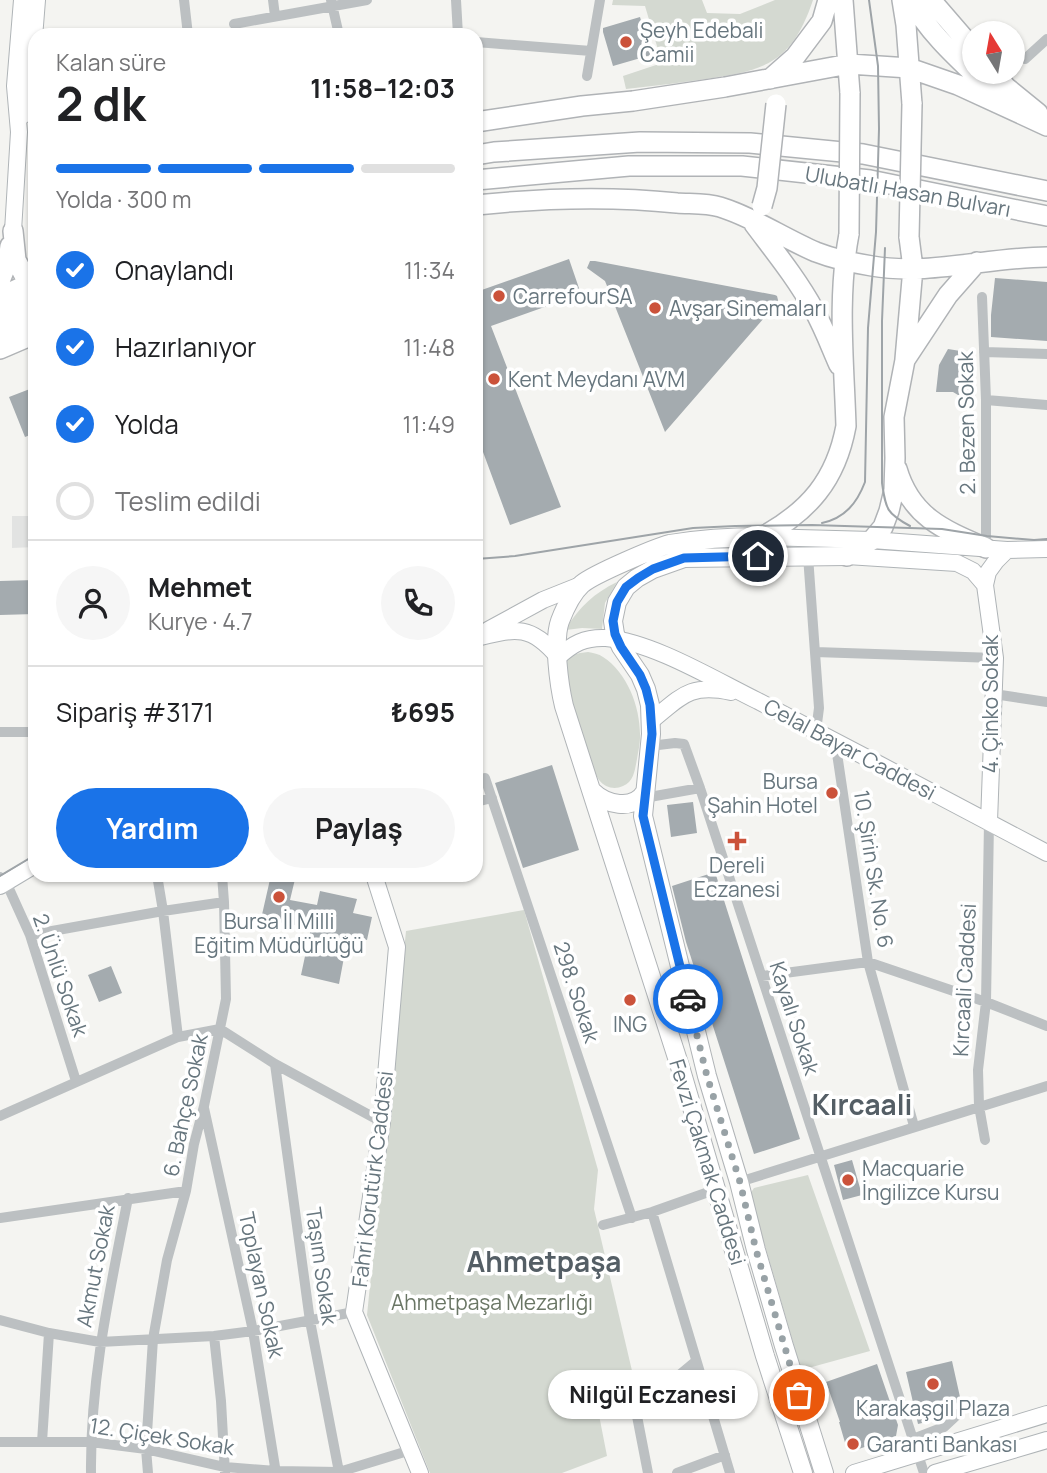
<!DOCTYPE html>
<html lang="tr">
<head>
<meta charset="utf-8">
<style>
  body { margin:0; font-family:Manrope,sans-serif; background:#f6f6f6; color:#202124; height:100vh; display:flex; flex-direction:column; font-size:26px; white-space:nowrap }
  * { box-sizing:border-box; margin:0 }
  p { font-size:23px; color:#757577 }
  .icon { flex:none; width:38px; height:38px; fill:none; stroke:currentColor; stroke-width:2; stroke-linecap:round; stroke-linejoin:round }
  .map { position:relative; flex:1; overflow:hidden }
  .sheet { position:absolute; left:28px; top:28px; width:455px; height:854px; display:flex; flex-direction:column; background:#fff; border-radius:21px; box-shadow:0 2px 5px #0004 }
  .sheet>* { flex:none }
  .needle { width:46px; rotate:349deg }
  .buttons { position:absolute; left:962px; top:21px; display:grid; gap:14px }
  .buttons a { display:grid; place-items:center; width:63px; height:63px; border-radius:50%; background:#fff; box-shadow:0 2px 5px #0004; font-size:35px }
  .pin { position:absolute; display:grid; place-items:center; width:60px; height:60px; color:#fff; margin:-30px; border:4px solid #fff; border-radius:50%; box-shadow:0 2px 7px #0007 }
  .courier { position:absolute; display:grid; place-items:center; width:70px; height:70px; margin:-35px; border:5px solid #1a73e8; border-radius:50%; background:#fff; color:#222; box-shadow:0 2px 9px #0007 }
  .bubble { position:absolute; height:49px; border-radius:24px; background:#fff; box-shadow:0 2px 5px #0004; font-size:23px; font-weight:700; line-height:49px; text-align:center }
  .overview em { font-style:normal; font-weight:700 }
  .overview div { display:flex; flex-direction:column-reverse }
  .overview { display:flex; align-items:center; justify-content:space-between; height:119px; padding:0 28px }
  h1 { font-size:46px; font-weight:700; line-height:52px }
  .bar { display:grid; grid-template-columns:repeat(4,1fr); gap:10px 7px; align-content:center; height:84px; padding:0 28px }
  .bar i { height:9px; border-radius:5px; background:#e0e0e0 }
  .bar .active { background:#1a73e8 }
  .bar p { grid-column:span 4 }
  .line { display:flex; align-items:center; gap:18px; padding:0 28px; border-top:2px solid #e0e0e0 }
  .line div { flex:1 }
  .round { display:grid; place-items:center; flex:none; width:74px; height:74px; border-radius:37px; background:#f6f6f6 }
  ol { padding:0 28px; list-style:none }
  li { display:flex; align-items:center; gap:21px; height:77px }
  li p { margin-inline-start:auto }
  li .icon { padding:7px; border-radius:50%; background:#1a73e8; color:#fff; stroke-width:4 }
  li:last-child { color:#757577 }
  li i { width:38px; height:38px; border:4px solid #e0e0e0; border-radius:50% }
  .cta { display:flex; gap:14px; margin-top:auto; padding:14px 28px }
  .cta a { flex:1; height:80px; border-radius:42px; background:#1a73e8; color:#fff; font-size:28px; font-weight:700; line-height:80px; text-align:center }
  .cta a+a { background:#f6f6f6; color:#202124 }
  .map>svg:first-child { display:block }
  .built { fill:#e2e3e2 }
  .green { fill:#d4d9d1 }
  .building { fill:#a4abaf }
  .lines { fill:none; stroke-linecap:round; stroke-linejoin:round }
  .secondary-casing { stroke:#afb4b7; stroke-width:18 }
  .primary-casing { stroke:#b0b4b7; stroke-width:20 }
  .highway-casing { stroke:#b0b3b6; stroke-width:22 }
  .street { stroke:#bcc0c2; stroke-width:10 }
  .secondary { stroke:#fff; stroke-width:16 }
  .primary { stroke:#fff; stroke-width:18 }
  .highway { stroke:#fff; stroke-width:19 }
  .tram { stroke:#9ea4a8; stroke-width:2 }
  .highway-bridge-casing { stroke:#b0b3b6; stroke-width:22; stroke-linecap:butt }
  .highway-bridge { stroke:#fff; stroke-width:19 }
  .done { stroke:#98a2a6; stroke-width:7; stroke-dasharray:0 12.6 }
  .route { stroke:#1a73e8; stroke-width:9 }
  .poi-dot { fill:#cb523a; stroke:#fff; stroke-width:2.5 }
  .labels { text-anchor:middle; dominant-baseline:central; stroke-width:7; stroke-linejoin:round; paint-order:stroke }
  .poi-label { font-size:21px; fill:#67767e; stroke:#fff; text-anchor:start }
  .street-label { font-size:21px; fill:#67767e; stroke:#fff }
  .park-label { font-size:21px; fill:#6a7665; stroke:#fff }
  .district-label { font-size:28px; font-weight:bold; fill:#545e65; stroke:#fff }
</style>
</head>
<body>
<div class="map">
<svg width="1047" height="1473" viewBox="0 0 1047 1473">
  <rect width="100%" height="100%" fill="#f4f4f1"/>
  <path class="built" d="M12,516H35V547L12,548Z"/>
  <path class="green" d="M613,0H702L707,13L740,14L775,0H813C806,21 795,46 775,59C756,72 734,74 713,78C684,82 655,86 626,89L623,76L662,63L645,6L612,5Z
    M617,582L605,603L602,629L582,628L566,630V628C580,607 594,593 617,582Z
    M588,652C593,653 599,654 603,657C628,673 641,709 640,738C640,744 638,752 637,759C635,769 634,782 623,786C615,790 605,788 599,780C591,769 561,680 563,668C565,655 578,653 588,652Z
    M524,910L598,1170L594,1209L633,1375L628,1410L599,1415L607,1456L562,1473H430L367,1315L406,931Z
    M808,1175L870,1351L801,1370L750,1194L754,1188Z"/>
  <path class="building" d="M640,17L651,55L613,66L603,32V28Z
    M569,259L581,294L491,326L561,507L510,525L476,433V292Z
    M590,261H595L775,295L777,296L778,300L777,303L665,432L605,281L587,268Z
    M995,278L1047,282V341L991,337V315Z
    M948,349L973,353L976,395L963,398L953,392H936L939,365Z
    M35,387V433L25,437L9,397Z
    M35,580V614L0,615V581Z
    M552,765L579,850L523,868L495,783Z
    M693,802L697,833L671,837L667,805Z
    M715,872L800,1139L754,1154L686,942L672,886Z
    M271,875H296L290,900L317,905L320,891L357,899L353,913L372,917L367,940L348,936L339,984L301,975L311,928L261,919Z
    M111,966L122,993L99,1002L88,975Z
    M852,1160L862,1195L843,1200L834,1165Z
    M952,1361L960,1397L954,1407L942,1418L918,1424L906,1372Z
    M877,1364L898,1425L896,1436L856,1450L846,1446L839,1422H840L826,1382Z"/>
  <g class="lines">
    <defs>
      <path id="secondary" d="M22,116L26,97L30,88L37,0
        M13,231L19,132L15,86L22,0
        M762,537L872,540L1007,550L1047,549
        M847,556L957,563L973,571L985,585
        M488,630L543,600L583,584
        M476,638C514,629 530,623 558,657C573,644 584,637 606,638C653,642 715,680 758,701C855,751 950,802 1047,853
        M651,721C681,697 689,683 731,692
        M989,822L995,658L985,585L988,572L996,561L1007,550
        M374,875L397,947L382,1122L354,1312L420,1473
        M0,886L35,865
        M854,1473L1047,1414
        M935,1473L1047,1440"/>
      <path id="primary" d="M762,537C731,537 700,539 670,544C655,548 594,574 582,584C572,593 565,608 560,621C553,640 559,685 564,706L681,1070L765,1356L803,1473
        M592,791C605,804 633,812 645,792
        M824,1473L784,1346L756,1250L739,1182L707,1076L643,816L651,734L650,705L646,689L640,675L621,647L615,634L613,621L617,602L626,587L637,578L653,569L684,558L847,556"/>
      <path id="highway" d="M843,0L850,93
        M902,0L906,25L912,104
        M911,0C932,39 968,67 999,98
        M931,0L975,51
        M993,72L1006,87L1038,113
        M770,79L795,57L822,21L828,0
        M476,122L582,106L633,101L725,87L849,64L909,68L958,85L1047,126
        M476,155L494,152L640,142L750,143L863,154L1047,191
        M476,180L629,166H742L870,180L1047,216
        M476,205C543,198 610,196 677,203C691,204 707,203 720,207C753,217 783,238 816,252C834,259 853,263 872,266C928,276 990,257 1047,257
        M754,224C775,252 797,279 814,310C824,328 831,347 839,365
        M13,231L16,260L25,277L35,279
        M0,281L8,261L10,246
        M0,297L35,281
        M0,314L35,298
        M0,332L35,317
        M0,349L35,334
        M905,359L913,268L909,237
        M897,469C911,517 944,530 986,548
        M762,537C809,511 836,480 846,426C844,362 837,298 849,234
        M847,556L872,540L883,527L889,511L894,490L895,458L894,417L905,360L948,295L977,262"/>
    </defs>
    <use href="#secondary" class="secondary-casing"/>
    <use href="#primary" class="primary-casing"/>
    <use href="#highway" class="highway-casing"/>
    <path class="street" d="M184,0L188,35
      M273,0L275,16
      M331,0L339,35
      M456,0L458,35
      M234,24L367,0
      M476,42L591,51
      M1025,59L1047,39
      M587,76L600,0
      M982,297L986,400V548
      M984,352L1047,354
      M986,400L1047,405
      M808,556L819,708L816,731
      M815,652L995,658
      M994,694L1047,702
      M476,702H477
      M0,732H35
      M835,740L868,962L914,1126
      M650,746L675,743L684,744L700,788
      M485,778L632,1218
      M644,798L700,788L924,1473
      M476,802L492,798
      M157,875L163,911L178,1037
      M0,877L6,882L30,935L76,1081
      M30,935L163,911L224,902
      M762,976L868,962L986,1002L1047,1026
      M275,1064L310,1321L339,1472
      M204,1108L253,1331L276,1473
      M0,1116L178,1037L220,1029L275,1064L382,1122
      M985,1140L979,1106L978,1070L986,1002L989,822
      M739,1182L1047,1086
      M652,1212L730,1473
      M0,1218L186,1191
      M603,1225L652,1212L717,1189
      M0,1320L49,1333L100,1342L214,1336L253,1331L354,1312
      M214,1336L221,1401L225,1473
      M913,1439L944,1427L958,1414
      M0,1442H91L146,1449L225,1467L276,1471L339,1472L411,1450
      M42,1442L49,1333
      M91,1473C90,1379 110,1290 128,1198
      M148,1473L146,1449L153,1339L167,1260L186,1191L194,1144L204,1106L226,999L224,902L222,875
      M648,1473L636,1411L696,1361
      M677,1473L725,1455"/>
    <use href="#secondary" class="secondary"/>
    <use href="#primary" class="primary"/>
    <use href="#highway" class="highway"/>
    <path class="tram" d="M885,248L882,321V483C886,509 886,513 910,526
      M822,523C845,518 857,503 865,482L868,328L876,232L879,129L878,66L869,0
      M476,559L515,556L693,528L735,526L812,525L942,529L987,536L1034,540L1047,539
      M0,876L35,855"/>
    <defs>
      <path id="highway-bridge" d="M762,206L767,188L776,104
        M849,234L850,93
        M909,237L912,104"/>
    </defs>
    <use href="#highway-bridge" class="highway-bridge-casing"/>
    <use href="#highway-bridge" class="highway-bridge"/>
  </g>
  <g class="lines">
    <path class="done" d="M688,999L707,1076L740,1182L756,1250L799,1395"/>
    <path class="route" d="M688,999L643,816L652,734L650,705L646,689L640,675L621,647L615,634L613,621L617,602L626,587L638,578L653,569L684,558L758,556"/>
  </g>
  <g class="poi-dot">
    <circle cx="626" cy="42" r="7"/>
    <circle cx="499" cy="296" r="7"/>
    <circle cx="655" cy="308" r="7"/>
    <circle cx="494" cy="379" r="7"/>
    <circle cx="832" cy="793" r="7"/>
    <path d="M733.5 830.5h7v7h7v7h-7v7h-7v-7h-7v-7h7z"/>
    <circle cx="279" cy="897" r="7"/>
    <circle cx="630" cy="1000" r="7"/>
    <circle cx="848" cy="1180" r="7"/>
    <circle cx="933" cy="1384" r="7"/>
    <circle cx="853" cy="1444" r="7"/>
  </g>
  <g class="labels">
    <g class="poi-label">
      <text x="640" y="30">Şeyh Edebali<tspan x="640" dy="24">Camii</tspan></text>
      <text x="513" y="296">CarrefourSA</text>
      <text x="669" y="308">Avşar Sinemaları</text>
      <text x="508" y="379">Kent Meydanı AVM</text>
      <text x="818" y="781" text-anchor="end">Bursa<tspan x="818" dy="24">Şahin Hotel</tspan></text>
      <text x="737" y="865" text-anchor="middle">Dereli<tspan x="737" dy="24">Eczanesi</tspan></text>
      <text x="279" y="921" text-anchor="middle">Bursa İl Milli<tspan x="279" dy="24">Eğitim Müdürlüğü</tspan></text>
      <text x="630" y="1024" text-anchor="middle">ING</text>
      <text x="862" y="1168">Macquarie<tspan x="862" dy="24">İngilizce Kursu</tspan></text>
      <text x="933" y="1408" text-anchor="middle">Karakaşgil Plaza</text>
      <text x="867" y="1444">Garanti Bankası</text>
    </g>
    <g class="street-label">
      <text transform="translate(908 191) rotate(10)">Ulubatlı Hasan Bulvarı</text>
      <text transform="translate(966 423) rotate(-91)">2. Bezen Sokak</text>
      <text transform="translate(990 704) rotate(-90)">4. Çinko Sokak</text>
      <text transform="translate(850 749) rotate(28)">Celal Bayar Caddesi</text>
      <text transform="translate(874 869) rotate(81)">10. Şirin Sk. No. 6</text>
      <text transform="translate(61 975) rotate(71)">2. Ünlü Sokak</text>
      <text transform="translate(964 980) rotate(-87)">Kırcaali Caddesi</text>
      <text transform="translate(577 992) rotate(72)">298. Sokak</text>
      <text transform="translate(795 1018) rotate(72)">Kayalı Sokak</text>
      <text transform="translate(185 1105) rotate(-78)">6. Bahçe Sokak</text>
      <text transform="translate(708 1162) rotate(73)">Fevzi Çakmak Caddesi</text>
      <text transform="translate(372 1179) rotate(-83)">Fahri Korutürk Caddesi</text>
      <text transform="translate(95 1266) rotate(-79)">Akmut Sokak</text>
      <text transform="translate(322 1266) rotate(82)">Taşım Sokak</text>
      <text transform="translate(262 1285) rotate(78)">Toplayan Sokak</text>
      <text transform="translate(162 1436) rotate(9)">12. Çiçek Sokak</text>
    </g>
    <g class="park-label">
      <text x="492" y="1302">Ahmetpaşa Mezarlığı</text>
    </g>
    <g class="district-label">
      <text x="862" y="1104">Kırcaali</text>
      <text x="544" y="1261">Ahmetpaşa</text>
    </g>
  </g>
</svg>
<div class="buttons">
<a><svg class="needle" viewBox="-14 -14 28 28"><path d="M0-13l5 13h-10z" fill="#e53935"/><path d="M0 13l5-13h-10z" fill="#757577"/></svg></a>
</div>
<div class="pin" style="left:799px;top:1395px;background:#ea580c"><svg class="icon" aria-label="bag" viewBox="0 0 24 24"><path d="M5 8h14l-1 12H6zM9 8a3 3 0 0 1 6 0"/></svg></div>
<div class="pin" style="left:758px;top:556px;background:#1f2937"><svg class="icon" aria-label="home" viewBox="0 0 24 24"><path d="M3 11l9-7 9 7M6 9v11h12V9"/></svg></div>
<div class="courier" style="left:688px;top:999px"><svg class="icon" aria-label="car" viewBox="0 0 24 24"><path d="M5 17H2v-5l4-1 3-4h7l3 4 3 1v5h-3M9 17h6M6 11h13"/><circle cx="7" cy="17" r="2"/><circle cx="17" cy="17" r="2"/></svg></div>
<div class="bubble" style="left:548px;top:1370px;width:210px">Nilgül Eczanesi</div>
<section class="sheet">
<div class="overview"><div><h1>2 dk</h1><p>Kalan süre</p></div><em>11:58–12:03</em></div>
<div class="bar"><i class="active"></i><i class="active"></i><i class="active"></i><i></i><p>Yolda · 300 m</p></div>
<ol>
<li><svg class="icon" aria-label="check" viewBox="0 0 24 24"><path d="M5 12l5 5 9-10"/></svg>Onaylandı<p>11:34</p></li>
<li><svg class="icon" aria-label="check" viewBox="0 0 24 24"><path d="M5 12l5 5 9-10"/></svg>Hazırlanıyor<p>11:48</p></li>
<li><svg class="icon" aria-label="check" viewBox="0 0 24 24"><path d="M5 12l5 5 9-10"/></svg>Yolda<p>11:49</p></li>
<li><i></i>Teslim edildi</li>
</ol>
<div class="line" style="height:126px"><a class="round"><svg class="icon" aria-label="person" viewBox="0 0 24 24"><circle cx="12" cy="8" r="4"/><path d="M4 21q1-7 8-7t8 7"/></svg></a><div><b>Mehmet</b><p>Kurye · 4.7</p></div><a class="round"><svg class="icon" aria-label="phone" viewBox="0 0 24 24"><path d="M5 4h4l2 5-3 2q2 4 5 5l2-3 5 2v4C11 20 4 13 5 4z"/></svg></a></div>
<div class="line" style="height:91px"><div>Sipariş #3171</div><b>₺695</b></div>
<div class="cta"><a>Yardım</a><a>Paylaş</a></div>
</section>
</div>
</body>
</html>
